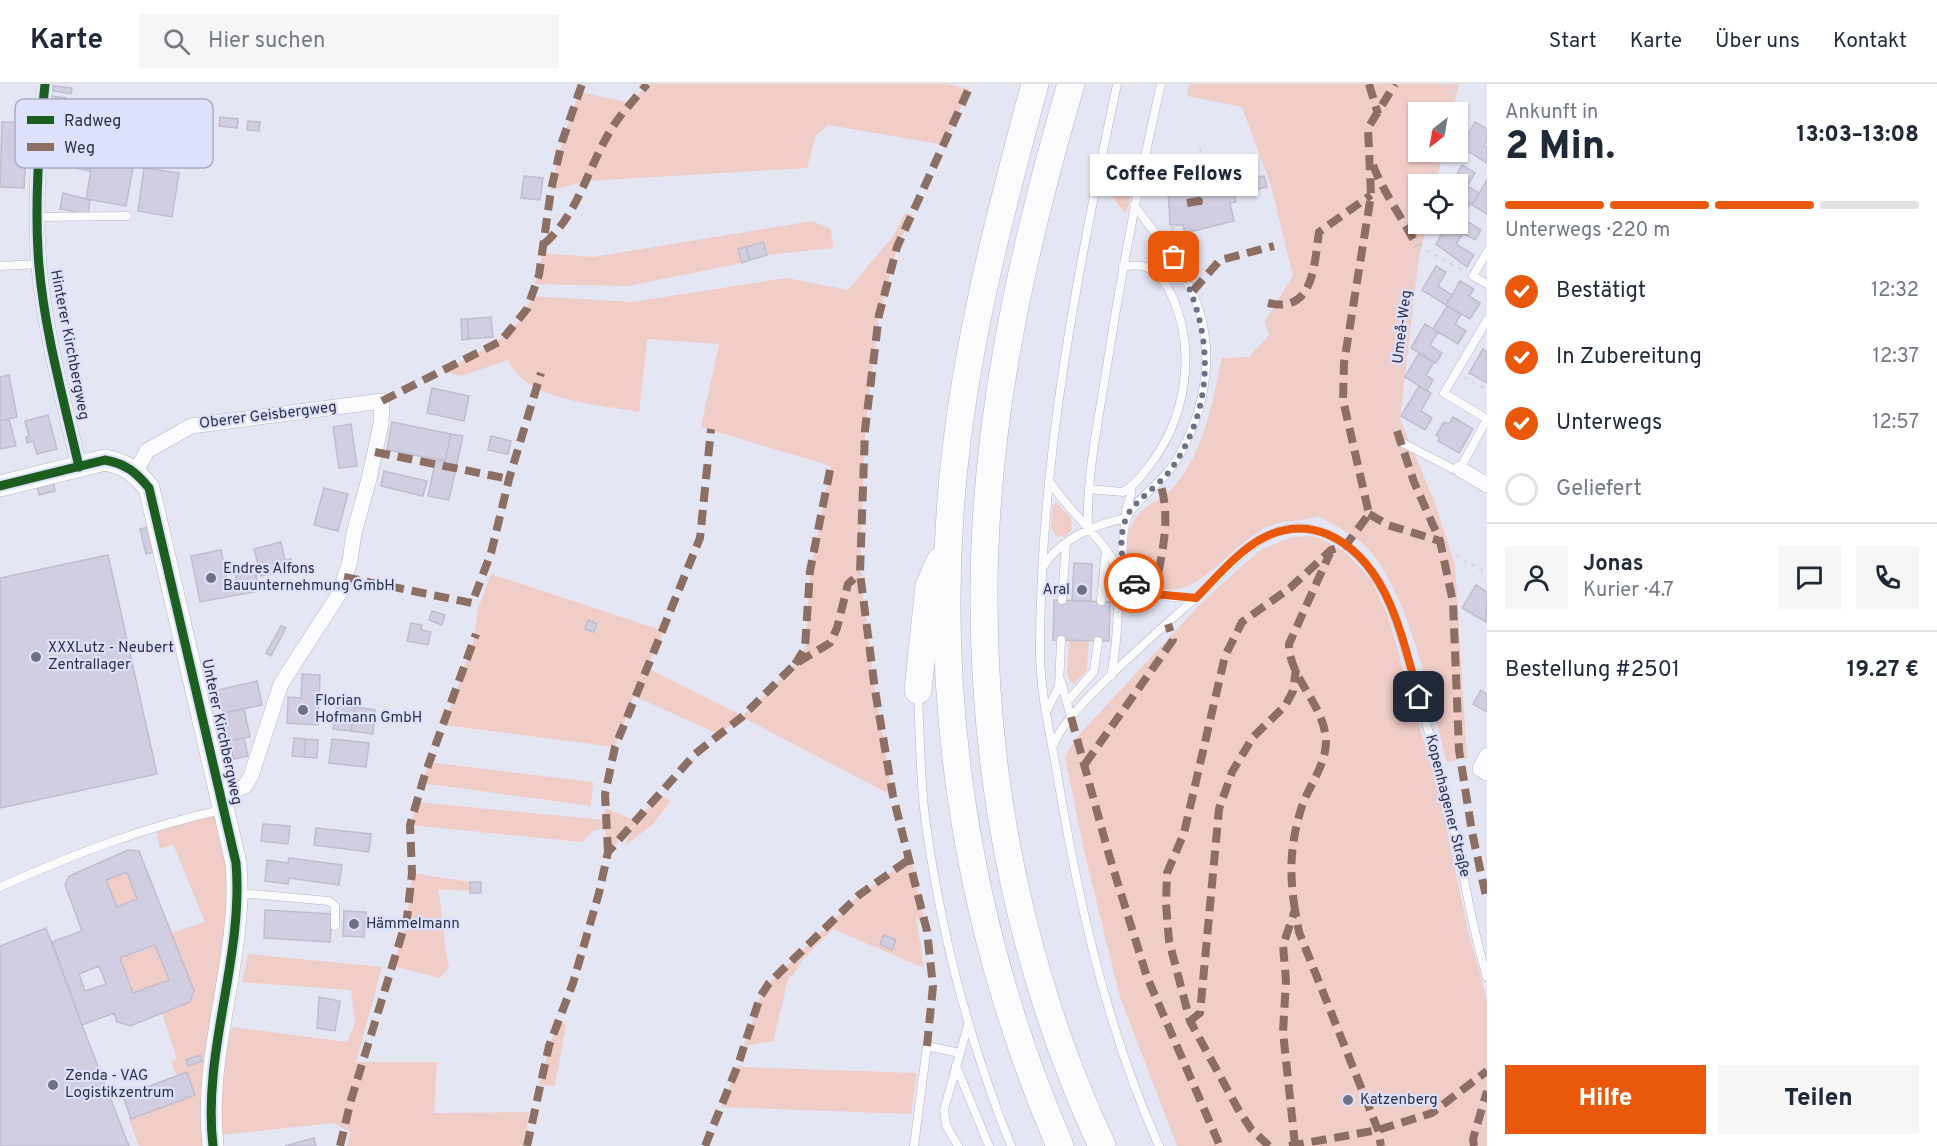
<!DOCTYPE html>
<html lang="de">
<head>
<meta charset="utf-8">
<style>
  body { margin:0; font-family:Overpass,sans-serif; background:#f6f6f7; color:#1f2937; height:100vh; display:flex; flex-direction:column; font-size:22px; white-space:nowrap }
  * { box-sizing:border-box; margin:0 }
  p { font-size:20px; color:#747a83 }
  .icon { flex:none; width:33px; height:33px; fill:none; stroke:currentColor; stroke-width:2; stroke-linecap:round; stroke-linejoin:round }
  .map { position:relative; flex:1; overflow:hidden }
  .drawer { display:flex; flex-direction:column; background:#fff; width:450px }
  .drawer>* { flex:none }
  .needle { width:39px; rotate:211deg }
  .fabs { position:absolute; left:1408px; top:18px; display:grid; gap:12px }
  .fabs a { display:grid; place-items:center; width:60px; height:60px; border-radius:0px; background:#fff; box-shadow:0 2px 4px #0004; font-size:30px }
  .pin { position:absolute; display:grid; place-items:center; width:51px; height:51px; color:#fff; margin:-26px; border-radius:12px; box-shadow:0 3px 9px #0006 }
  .courier { position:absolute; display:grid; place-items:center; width:60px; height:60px; margin:-30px; border:4px solid #ea580c; border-radius:50%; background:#fff; color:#222; box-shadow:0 2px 8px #0007 }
  .bubble { position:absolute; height:42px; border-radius:0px; background:#fff; box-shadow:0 2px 4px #0004; font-size:20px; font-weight:800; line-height:42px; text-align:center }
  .summary em { font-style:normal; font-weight:800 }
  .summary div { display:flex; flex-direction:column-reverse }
  .summary { display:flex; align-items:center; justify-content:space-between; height:102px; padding:0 18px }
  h1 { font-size:39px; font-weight:800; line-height:45px }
  .bar { display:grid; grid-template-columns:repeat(4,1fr); gap:9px 6px; align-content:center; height:72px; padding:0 18px }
  .bar i { height:8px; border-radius:4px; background:#e0e1e3 }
  .bar .selected { background:#ea580c }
  .bar p { grid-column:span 4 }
  .line { display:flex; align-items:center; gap:15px; padding:0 18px; border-top:2px solid #e0e1e3 }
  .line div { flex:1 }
  .round { display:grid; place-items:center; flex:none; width:63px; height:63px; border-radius:0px; background:#f6f6f7 }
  ol { padding:0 18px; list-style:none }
  li { display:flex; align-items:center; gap:18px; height:66px }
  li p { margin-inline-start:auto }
  li .icon { padding:6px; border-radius:50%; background:#ea580c; color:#fff; stroke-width:4 }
  li:last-child { color:#747a83 }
  li i { width:33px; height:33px; border:3px solid #e0e1e3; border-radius:50% }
  .button { display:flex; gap:12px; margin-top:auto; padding:12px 18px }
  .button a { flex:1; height:69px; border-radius:0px; background:#ea580c; color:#fff; font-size:24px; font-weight:800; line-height:69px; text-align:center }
  .button a+a { background:#f6f6f7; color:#1f2937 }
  header { display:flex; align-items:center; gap:36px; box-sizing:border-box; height:84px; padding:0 30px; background:#fff; border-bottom:2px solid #e0e1e3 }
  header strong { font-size:28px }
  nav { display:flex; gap:33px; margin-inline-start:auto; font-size:21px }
  .search { width:420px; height:54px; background:#f6f6f7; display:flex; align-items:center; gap:15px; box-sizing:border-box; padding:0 21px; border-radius:0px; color:#747a83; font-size:22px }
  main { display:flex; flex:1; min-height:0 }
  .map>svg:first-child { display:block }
  .green { fill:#f0cdc7 }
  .building { fill:#d1cee1; stroke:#bfbdcf; stroke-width:1.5; fill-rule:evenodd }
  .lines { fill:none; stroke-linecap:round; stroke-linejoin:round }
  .lane-casing { stroke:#b4b6c7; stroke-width:9 }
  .street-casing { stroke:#b4b6c7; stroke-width:16 }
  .secondary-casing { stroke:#b4b6c7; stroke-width:22 }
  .highway-casing { stroke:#b4b6c7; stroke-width:28 }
  .path { stroke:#d6d7db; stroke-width:2; stroke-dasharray:4.5 4.5; stroke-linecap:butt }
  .lane { stroke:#fbfbfd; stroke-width:8 }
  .street { stroke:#fbfbfd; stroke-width:15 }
  .secondary { stroke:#fbfbfd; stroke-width:21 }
  .highway { stroke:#fbfbfd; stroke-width:27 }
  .quiet { stroke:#8d6e63; stroke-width:8; stroke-dasharray:15 8; stroke-linecap:butt }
  .cycleway-casing { stroke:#dde1fb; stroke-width:13 }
  .cycleway { stroke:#1b5e20; stroke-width:9 }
  .done { stroke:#6e7085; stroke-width:6; stroke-dasharray:0 10.8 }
  .route { stroke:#ea580c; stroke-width:8 }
  .poi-dot { fill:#6e7085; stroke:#dde1fb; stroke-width:2 }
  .labels { text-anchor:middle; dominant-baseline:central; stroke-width:4.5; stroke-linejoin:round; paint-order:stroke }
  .street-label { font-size:15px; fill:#2e3149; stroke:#dde1fb }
  .poi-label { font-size:15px; fill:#2e3149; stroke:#dde1fb; text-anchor:start }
  .key { fill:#dde1fb; stroke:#a8acc6; stroke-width:1.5 }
  .key-label { font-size:16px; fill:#2e3149 }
</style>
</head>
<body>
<header>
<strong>Karte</strong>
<div class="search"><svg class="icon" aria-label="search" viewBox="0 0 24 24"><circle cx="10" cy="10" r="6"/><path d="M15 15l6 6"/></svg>Hier suchen</div>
<nav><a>Start</a><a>Karte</a><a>Über uns</a><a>Kontakt</a></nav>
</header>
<main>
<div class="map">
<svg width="1487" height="1062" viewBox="0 0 1487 1062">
  <rect width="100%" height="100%" fill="#e4e6f4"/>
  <path class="green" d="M647,0H947L969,5L944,61L829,41L816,51L807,84L587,97L551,106L562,58L579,8L632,19Z
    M1189,0H1459L1452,28H1419V68H1443L1436,100H1419V140H1427L1418,179L1400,335L1435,419L1455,481L1467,674L1447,678C1430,616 1409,501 1361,458C1349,448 1332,440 1318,432C1301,439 1282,435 1265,444C1221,466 1184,543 1131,484C1125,468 1126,449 1135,435C1142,422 1167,413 1177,399C1206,362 1212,318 1222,274L1249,273L1269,251L1265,237L1293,192L1271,102L1242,23L1187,12Z
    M1117,80L1129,88L1136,89L1126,130L1107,107Z
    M905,129L913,131L897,163L879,231L865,346L860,489L875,606L893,712L742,633L718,650L634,612L615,663L444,641L473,559L478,525L491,490L664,547L647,584L743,632L795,580L805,564L810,487L831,382L701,343L719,260L647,255L639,328C599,320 527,318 508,276L461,292L442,287C479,268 517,255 532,212L632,218L787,194L848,206L894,151Z
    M812,137L831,145L833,164L767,171L763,158L738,165L742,179L628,202L535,200L543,169L593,173Z
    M1056,418L1071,434L1072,446L1065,453L1056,452L1051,443L1053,421Z
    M1314,452L1343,466L1371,495L1388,532L1441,717L1468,847L1487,916V1062H1177L1120,913L1085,771L1065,673L1076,654L1206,514L1260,466L1292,453Z
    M1069,556L1089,557L1087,586L1074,600L1070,597L1067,589Z
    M429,678L593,698L591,722L422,699Z
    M660,711L671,717L652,741L625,762L634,740L608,768L605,744L593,747L582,758L410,741L417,718L605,736V724L636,737Z
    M222,725L236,779L213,1062H139L129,1035L195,1010L187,988L177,992L171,978L177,975L162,929L190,918L194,907L171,849L205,838L173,760L160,765L155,741Z
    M911,774L927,847L916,833L924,884L833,845L802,876L793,891L789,892L773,957L744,962L760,914L769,899L859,811Z
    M127,788L137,815L117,823L106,796Z
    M412,789L470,798V807L438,805C443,831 443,857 449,883L440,894L393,882L407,834Z
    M155,861L169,896L133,909L120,874Z
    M248,870L382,883L356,978H437L434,1029L529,1028L524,1062H347L351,1048L333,1039L222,1051C218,1015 224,979 232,943L347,958L355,939L351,906L242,898Z
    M556,939L566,940L555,1002L539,1001Z
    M738,981L743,983L917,989L911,1030L721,1023Z"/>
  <path class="building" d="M54,2L72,4L71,10L53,7Z
    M51,12L66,14L64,27L50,25Z
    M220,33L238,35L237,44L219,42Z
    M248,37L260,38L259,47L247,46Z
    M2,38L28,39L24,104L0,103Z
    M1475,38L1487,45V56L1484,62L1487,63V79L1461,63Z
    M96,57L113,60L112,69L135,73L126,122L86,115Z
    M78,72L93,74L90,87L75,84Z
    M1462,81L1475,89L1467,102L1479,109L1472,121L1458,113V100H1451Z
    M144,84L179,89L172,133L138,127Z
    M1212,84L1214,90L1223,87L1227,101L1264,92L1267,103L1234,111L1236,118L1230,119L1234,137L1185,149L1183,141H1170L1168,105L1175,103L1174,100L1204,92L1202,88Z
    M524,92L543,94L540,116L521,114Z
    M1487,96V130L1472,121Z
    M63,109L90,116L88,130L60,125Z
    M1458,113L1470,120L1462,134L1481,146L1475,156L1447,140H1458Z
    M1448,140L1463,149L1456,160L1474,171L1467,183L1436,160Z
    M763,158L767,171L750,176L746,163Z
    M746,163L750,176L742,179L738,165Z
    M1436,182L1446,188L1438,202L1452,211L1446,221L1422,206Z
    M1460,197L1474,205L1469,212L1480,219L1470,235L1446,221Z
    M1447,222L1461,230L1455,240L1466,247L1458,260L1433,245Z
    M491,233L493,253L469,255L467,235Z
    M461,235H467L469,255L462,256Z
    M1425,240L1438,248L1430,261L1442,269L1436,279L1411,264Z
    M1483,265L1487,268V299L1469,289Z
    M1419,269L1434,278L1426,291L1433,296L1427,307L1405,293Z
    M9,291L17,333L0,337V293Z
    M1419,302L1431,309L1421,327L1432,334L1425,346L1401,332Z
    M432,304L469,312L464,337L427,329Z
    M48,331L57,365L37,370L33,357L27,359L26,353L29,352L25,337Z
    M1453,333L1473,345L1459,369L1438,357L1440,354L1436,351L1444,338L1449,340Z
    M9,335L16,362L0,365V337Z
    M392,338L451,350L445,377L387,366Z
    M351,340L357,382L339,384L333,343Z
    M451,350L463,352L449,416L428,412L436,375L445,377Z
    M491,352L511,357L508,370L488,366Z
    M384,387L427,397L423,412L381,402Z
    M53,398L55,407L39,411L37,402Z
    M324,404L348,410L338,447L314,441Z
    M148,443L154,468L146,470L140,445Z
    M281,458L285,476L291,475L293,485L261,492L254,465Z
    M221,466L228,502L237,500L235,489L255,485L259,507L200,518L191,472Z
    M108,471L157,690L0,724V494Z
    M1074,479L1092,480L1091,517H1072Z
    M1476,501L1487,508L1486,538L1462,524Z
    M1054,516L1110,518L1109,557L1053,556Z
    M432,527L445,531L442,541L429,536Z
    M588,536L597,540L594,548L585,545Z
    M411,539L422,541L421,546L431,548L428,561L407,557Z
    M281,542L286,544L271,572L266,569Z
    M302,590L320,591L318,641L287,639L288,613L301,614Z
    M257,597L262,621L223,629L218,606Z
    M1481,606L1487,610V628L1473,620Z
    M337,620L355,623L351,647L333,645Z
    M355,623L375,626L373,650L351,647Z
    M244,625L250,653L229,657L223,629Z
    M244,654L248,672L234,675L229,657Z
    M294,654L306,655L304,673L292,672Z
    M306,655L318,656L317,674L304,673Z
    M332,655L369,659L366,683L329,679Z
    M263,740L290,742L288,760L261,757Z
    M316,744L371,750L369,768L314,761Z
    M128,766L139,767L194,907L190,918L130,942L117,938L114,929L82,941L52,858L82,847L65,801L69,792ZM127,788L137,815L117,823L106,796ZM155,861L169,896L133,909L120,874ZM99,882L106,900L85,907L79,890Z
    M289,774L342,781L339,801L289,794L288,800L265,797L267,776L288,779Z
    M470,798H481V809H470Z
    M265,826L332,830L330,858L264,854Z
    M344,827L366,828L364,853L343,852Z
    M46,844L82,941L129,1062H0V862Z
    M884,851L896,856L892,866L880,860Z
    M319,913L340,917L335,947L317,944Z
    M200,971L202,977L188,982L186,976Z
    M187,988L195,1011L131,1035L123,1012Z
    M314,1054L316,1062H285Z"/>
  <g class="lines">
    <defs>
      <path id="lane" d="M1117,0C1078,187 1040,374 1040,566C1040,609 1051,653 1058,695C1079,820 1107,946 1159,1062
        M1134,121C1172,172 1210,215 1206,283C1204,314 1195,343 1180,370C1168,394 1145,407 1130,428C1124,437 1124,448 1123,459C1117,508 1157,514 1196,514
        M37,133L127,132
        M1487,168L1473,192L1487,200
        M0,182L39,180
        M1401,358L1453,385H1460L1487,335L1444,309L1487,236
        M1050,398C1067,425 1094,446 1111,473C1124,495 1116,566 1111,592
        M1089,405L1123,408C1134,402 1141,392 1149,382C1186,334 1197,268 1172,212C1161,189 1149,177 1123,183
        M1127,434C1123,422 1133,415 1131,404
        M1088,446C1086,394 1098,339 1106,288C1121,191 1139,95 1161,0
        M1043,483C1060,455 1095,440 1127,434
        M1062,516L1066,459
        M1101,517L1106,466
        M1061,597L1071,633
        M918,610C920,651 920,693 925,733C940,845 969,957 1011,1062
        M1067,618L1094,587L1098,557
        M1047,626L1059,603L1061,556
        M1054,660C1064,625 1179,530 1212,499C1235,478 1256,451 1288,445C1327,438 1361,468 1380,500C1397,530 1405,565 1414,598C1429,647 1443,697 1454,747C1465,795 1472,846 1487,893
        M0,803C72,771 144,743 221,726
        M239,812L251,810L329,817L335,822V842
        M956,982L989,1062
        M914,1062L927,962L960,969
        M958,1062L946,1041L944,1026L968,941"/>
      <path id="street" d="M45,0C39,60 34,122 39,182C45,250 64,317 79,383
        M1460,385L1487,401
        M136,387L147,367L191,342L382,317L381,340L369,395L354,449L350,477L339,510L281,600L251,692L245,702L220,713
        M1487,671L1480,685L1487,689"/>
      <path id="secondary" d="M0,402L105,376C126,380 136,388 149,404L236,779C244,874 202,967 213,1062"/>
      <path id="highway" d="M1035,0C1003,118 972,236 957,357C927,595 965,842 1060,1062
        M1071,0C1022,167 983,341 984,516C984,703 1023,892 1102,1062
        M918,606L929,502L940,477"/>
    </defs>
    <use href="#lane" class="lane-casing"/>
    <use href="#street" class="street-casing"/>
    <use href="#secondary" class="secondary-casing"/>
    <use href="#highway" class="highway-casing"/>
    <path class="path" d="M1442,0L1454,15
      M1450,28L1457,0
      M1200,63L1203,77
      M1225,95L1229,94
      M1433,100L1441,68
      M1174,141L1172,144L1192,164V174L1188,181
      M1172,144L1176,158
      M1418,162L1466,188
      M1464,293L1487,306
      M1397,347L1394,333L1406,213L1423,140
      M1440,462L1487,489"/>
    <use href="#lane" class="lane"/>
    <use href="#street" class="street"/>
    <use href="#secondary" class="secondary"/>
    <use href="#highway" class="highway"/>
    <path class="quiet" d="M1369,0L1378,30
      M1373,81C1382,106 1404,137 1417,162
      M1191,96L1188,81L1203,77
      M1203,111L1206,98L1225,95
      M1187,119L1199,117L1196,124
      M1176,158L1183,188
      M544,160C580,128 587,84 612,44C622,28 636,14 647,0
      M1193,207L1220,176L1274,162
      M1268,219C1314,230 1314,181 1319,148L1371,111
      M382,317L501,257L527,225L539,191L551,106L562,58L582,0
      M1397,347L1414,398L1440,457L1453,518L1459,666L1472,748L1487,817
      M375,368L509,395
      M1369,430L1388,441L1440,457
      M344,493L472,519L491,469L509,395L541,289
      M1154,510C1161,474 1172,435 1160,399
      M795,580L805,564L810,487L831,381
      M1071,633L1109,771L1147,893L1220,1062
      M1085,680L1173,556L1168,540
      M608,768L605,710L615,663L700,454L711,345
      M1295,826C1289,788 1290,760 1302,722C1309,702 1326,680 1326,658C1325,620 1289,595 1289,560L1330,469
      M1190,937L1200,929L1219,725L1232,688L1253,653L1285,622L1293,607L1296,585
      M927,962L933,902L927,847L893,712L875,606L860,489L865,346L879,231L897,163L971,0
      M1295,1061L1283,948L1286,897L1283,861L1295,826L1299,848L1378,1046L1381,1062
      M340,1062L351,1016L407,834L412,789L410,741L425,690L476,550
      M527,1062L549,962L573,899L599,809L608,768L695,670L743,632L795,580L830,559L837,544L848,500L860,489
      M705,1062L738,981L760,913L769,899L859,811L911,774
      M1269,1062L1251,1045L1238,1025L1190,937L1169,857L1166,820L1167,789L1184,749L1225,572L1242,538L1290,504L1331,466L1346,461L1369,430L1343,316L1344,279L1371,111L1368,44L1395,0
      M1289,1062L1378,1046L1432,1029L1487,987
      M1474,1062L1473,1055L1487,1007"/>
    <defs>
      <path id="cycleway" d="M45,0C39,60 34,122 39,182C45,250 64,317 79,383
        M0,402L105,376C126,380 136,388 149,404L236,779C244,874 202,967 213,1062"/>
    </defs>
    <use href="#cycleway" class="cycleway-casing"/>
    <use href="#cycleway" class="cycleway"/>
  </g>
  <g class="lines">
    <path class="done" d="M1134,499C1119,484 1118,449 1128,430C1139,413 1160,401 1172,384C1218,317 1213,241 1174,173"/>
    <path class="route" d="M1134,499L1154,510L1196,514C1215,495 1241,464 1265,453C1285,443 1307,442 1327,450C1389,477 1402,555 1419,613"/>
  </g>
  <g class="poi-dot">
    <circle cx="211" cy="494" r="6"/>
    <circle cx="1082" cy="506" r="6"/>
    <circle cx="36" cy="573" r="6"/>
    <circle cx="303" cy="626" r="6"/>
    <circle cx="354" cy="840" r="6"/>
    <circle cx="53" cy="1001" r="6"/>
    <circle cx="1348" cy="1016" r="6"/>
  </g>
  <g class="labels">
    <g class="street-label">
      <text transform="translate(1403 243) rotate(-83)">Umeå-Weg</text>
      <text transform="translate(69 261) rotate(79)">Hinterer Kirchbergweg</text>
      <text transform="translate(268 332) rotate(-7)">Oberer Geisbergweg</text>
      <text transform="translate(221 648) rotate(78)">Unterer Kirchbergweg</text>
      <text transform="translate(1447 722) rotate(76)">Kopenhagener Straße</text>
    </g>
    <g class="poi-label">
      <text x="223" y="485">Endres Alfons<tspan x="223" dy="17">Bauunternehmung GmbH</tspan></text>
      <text x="1070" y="506" text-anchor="end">Aral</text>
      <text x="48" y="564">XXXLutz - Neubert<tspan x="48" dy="17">Zentrallager</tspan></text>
      <text x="315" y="617">Florian<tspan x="315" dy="17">Hofmann GmbH</tspan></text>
      <text x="366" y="840">Hämmelmann</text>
      <text x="65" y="992">Zenda - VAG<tspan x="65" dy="17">Logistikzentrum</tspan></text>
      <text x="1360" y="1016">Katzenberg</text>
    </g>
  </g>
  <rect x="15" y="15" width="198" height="69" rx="9" class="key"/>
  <rect x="27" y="32" width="27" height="8" fill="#1b5e20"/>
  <rect x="27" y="59" width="27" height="8" fill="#8d6e63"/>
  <g class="key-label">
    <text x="64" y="42">Radweg</text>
    <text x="64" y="69">Weg</text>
  </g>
</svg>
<div class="fabs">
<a><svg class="needle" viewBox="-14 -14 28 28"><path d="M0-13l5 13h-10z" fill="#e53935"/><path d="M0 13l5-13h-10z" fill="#747a83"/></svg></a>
<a><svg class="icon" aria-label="locate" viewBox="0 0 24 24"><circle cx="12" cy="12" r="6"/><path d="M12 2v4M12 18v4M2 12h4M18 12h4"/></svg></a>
</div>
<div class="pin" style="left:1174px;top:173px;background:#ea580c"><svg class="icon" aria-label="bag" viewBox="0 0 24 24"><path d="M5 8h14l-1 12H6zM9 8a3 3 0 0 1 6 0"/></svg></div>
<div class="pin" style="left:1419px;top:613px;background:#1f2937"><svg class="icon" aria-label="home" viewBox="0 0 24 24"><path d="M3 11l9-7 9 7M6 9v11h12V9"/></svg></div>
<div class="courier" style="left:1134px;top:499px"><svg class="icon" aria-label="car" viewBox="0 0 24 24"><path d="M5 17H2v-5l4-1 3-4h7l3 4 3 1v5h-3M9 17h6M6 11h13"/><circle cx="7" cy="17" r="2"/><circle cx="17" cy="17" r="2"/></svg></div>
<div class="bubble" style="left:1090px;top:70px;width:168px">Coffee Fellows</div>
</div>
<section class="drawer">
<div class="summary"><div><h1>2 Min.</h1><p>Ankunft in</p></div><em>13:03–13:08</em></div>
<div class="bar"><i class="selected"></i><i class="selected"></i><i class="selected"></i><i></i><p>Unterwegs · 220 m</p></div>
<ol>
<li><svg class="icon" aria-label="check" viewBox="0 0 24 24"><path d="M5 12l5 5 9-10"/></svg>Bestätigt<p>12:32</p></li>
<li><svg class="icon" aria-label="check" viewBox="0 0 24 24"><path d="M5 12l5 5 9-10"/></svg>In Zubereitung<p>12:37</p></li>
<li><svg class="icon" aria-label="check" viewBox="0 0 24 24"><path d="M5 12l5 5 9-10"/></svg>Unterwegs<p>12:57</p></li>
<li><i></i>Geliefert</li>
</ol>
<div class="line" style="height:108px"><a class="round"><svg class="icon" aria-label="person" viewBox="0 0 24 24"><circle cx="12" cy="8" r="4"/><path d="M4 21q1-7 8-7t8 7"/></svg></a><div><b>Jonas</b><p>Kurier · 4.7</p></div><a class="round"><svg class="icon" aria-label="chat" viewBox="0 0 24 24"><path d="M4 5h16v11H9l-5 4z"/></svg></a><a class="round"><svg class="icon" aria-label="phone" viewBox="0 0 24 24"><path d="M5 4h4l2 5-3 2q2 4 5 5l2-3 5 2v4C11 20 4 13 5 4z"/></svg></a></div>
<div class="line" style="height:78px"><div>Bestellung #2501</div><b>19.27 €</b></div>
<div class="button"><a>Hilfe</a><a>Teilen</a></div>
</section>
</main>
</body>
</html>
